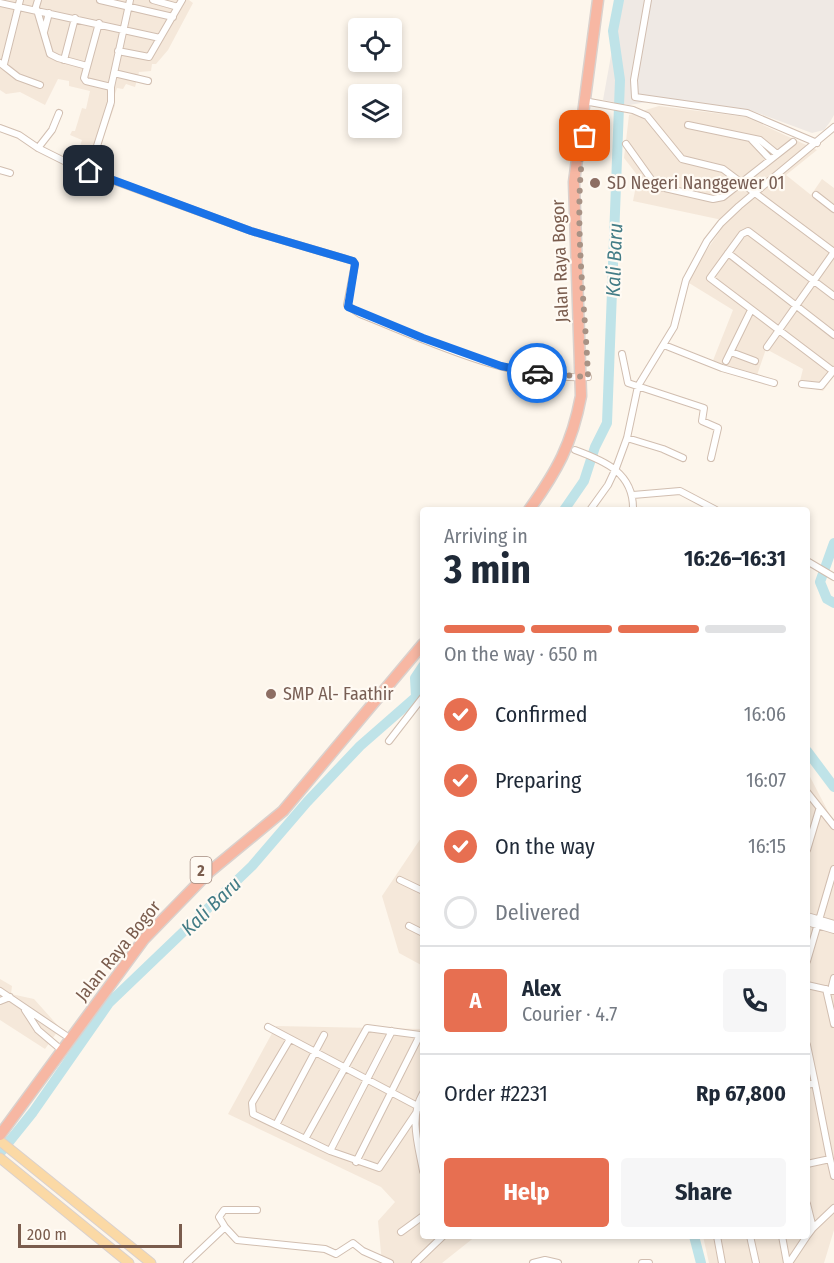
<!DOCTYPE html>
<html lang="en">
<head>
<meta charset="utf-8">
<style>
  body { margin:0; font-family:"Fira Sans Condensed",sans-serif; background:#f6f6f7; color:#1f2937; height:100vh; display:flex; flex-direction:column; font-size:22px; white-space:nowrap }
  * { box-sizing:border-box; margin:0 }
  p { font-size:20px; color:#747a83 }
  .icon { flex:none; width:33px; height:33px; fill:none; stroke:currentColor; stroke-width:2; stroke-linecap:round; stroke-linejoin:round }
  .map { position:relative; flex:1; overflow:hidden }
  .sheet { position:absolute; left:420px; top:507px; width:390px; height:732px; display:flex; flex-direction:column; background:#fff; border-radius:6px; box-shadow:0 3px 9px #0003 }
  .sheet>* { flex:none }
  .fabs { position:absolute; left:348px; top:18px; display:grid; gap:12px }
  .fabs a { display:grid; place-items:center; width:54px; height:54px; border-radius:6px; background:#fff; box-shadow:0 3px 9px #0003; font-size:30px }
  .scale { position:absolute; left:18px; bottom:15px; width:164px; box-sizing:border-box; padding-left:6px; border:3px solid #7a5c4d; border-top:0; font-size:16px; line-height:21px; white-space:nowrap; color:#7a5c4d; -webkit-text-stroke:4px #fffaf3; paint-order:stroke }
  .pin { position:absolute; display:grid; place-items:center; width:51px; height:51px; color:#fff; margin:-26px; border-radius:12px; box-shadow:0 3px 9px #0006 }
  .courier { position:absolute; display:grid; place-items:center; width:60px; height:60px; margin:-30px; border:4px solid #1a73e8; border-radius:50%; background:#fff; color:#222; box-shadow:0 2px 8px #0007 }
  .summary em { font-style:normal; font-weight:700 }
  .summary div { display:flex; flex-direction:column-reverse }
  .summary { display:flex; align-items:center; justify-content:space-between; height:102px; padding:0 24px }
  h1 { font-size:39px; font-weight:700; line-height:45px }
  .bar { display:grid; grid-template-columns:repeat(4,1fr); gap:9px 6px; align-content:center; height:72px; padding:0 24px }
  .bar i { height:8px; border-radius:4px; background:#e0e1e3 }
  .bar .current { background:#e76f51 }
  .bar p { grid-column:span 4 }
  .line { display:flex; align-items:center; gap:15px; padding:0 24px; border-top:2px solid #e0e1e3 }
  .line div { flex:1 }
  .round { display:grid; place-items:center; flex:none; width:63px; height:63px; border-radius:6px; background:#f6f6f7 }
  ol { padding:0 24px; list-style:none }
  li { display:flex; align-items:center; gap:18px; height:66px }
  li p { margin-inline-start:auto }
  li .icon { padding:6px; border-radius:50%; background:#e76f51; color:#fff; stroke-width:4 }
  li:last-child { color:#747a83 }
  li i { width:33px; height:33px; border:3px solid #e0e1e3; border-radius:50% }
  .primary-button { display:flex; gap:12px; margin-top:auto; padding:12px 24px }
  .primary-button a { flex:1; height:69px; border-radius:6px; background:#e76f51; color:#fff; font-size:24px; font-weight:700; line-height:69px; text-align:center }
  .primary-button a+a { background:#f6f6f7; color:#1f2937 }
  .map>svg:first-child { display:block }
  .residential { fill:#f5e8da }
  .industrial { fill:#efe9e4 }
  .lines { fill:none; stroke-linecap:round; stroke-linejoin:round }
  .river { stroke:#bfe3e8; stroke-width:10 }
  .street-casing { stroke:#d1beb0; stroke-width:8 }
  .primary-casing { stroke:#dad1cd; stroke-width:11 }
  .highway-casing { stroke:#dad1cd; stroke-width:13 }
  .street { stroke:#fff; stroke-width:6 }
  .primary { stroke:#fbd9a5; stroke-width:9 }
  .highway { stroke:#f7b7a3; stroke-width:10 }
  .done { stroke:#a89285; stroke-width:6; stroke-dasharray:0 10.8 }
  .route { stroke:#1a73e8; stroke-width:8 }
  .education-dot { fill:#8d6e63; stroke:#fffaf3; stroke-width:2 }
  .labels { text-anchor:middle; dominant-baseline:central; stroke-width:4.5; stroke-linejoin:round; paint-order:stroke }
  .shield { fill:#fffaf3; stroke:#a28b7f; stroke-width:1.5 }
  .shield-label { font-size:16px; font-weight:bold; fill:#7a5c4d }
  .education-label { font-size:18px; fill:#785e54; stroke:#fffaf3; text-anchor:start }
  .street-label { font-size:18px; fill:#7a5c4d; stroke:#fffaf3 }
  .water-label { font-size:20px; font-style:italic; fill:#437c86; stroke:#fffaf3 }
</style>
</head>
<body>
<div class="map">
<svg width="834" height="1263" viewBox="0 0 834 1263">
  <rect width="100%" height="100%" fill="#fdf6ec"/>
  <path class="residential" d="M0,0H189L193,3L168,50L156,64H152L151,71L139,72L135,87L126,84L123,89L117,88L112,103L115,105L92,170L74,164L82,140L70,135L72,131H75L82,108L86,109L90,91L69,86V81L58,79L45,105L20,92L6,94L0,90Z
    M659,106L746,117L817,150L786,175L811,195L822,179L834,188V376L823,391L799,385L803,369L766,349L756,378L712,363L733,310L689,283L695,267L727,221L633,201L638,176L624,158L629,115Z
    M807,771L834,823V1230L824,1263H709L703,1236H807Z
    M423,835V966L399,953L382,896Z
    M0,979L12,986L11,994L34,999L60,1028L45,1049L0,1020Z
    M276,1026L423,1029V1236H476L442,1263H382L378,1221L395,1202L381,1187L228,1114Z"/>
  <path class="industrial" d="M621,0H834V115L830,122L824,130L812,133L750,110L666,99L629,105L603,100Z"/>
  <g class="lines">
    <path class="river" d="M564,510L584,481L595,447L607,423L620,80L613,31L619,0
      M834,543L820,582L827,599L834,603
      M807,751L834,787
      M0,1153L33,1112L109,1003L252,866L307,802L360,746L416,697L415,678L423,666
      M694,1236L701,1263"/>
    <defs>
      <path id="street" d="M100,0L173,17
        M153,0L178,7
        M648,0L634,80L635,97L747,113L817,143
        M0,3L160,38
        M35,10L38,0
        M37,10L50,54L58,58L87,66
        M99,23L84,78L86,81L111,87
        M44,32L49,13
        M118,51L149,57L182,0
        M64,60L75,18
        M0,63L18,77L40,85
        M4,64L20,0
        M114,73L148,81
        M584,101L633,110L647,116L682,159L723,169L834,252
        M688,125L760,140L777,154
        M0,128L19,135L38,148L76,167L251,231L353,261L355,264L347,305L360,314C431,342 510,381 588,377
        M752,140L770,159
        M626,144L656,186L713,199L723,197L793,142
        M38,148L52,130L59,113
        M0,170L10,173
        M89,171L111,102V87L130,0
        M816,195L834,209
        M728,253L834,335
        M664,345L722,368L774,383
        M767,347L834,252
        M731,352L755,361
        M622,354L628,383L704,408L702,421L718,428L711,458
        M726,361L751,310
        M833,371L710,278L742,234L748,231L834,296
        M802,384L821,386L834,370
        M627,438L663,449L683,458
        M575,450C605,461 634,473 633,510
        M633,495L680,491L716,510
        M590,510L608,485L616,468L627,438L638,386L674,327L686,280L707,241L721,223L739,206L834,127
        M807,561L834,577
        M389,741L423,697
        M807,792L834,826
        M807,850L819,810
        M400,880L423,891
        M807,916L834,924
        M807,922L834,930
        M409,926L423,933
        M807,961L834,869
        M807,985L834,991
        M826,989L834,1024
        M831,990L834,978
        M0,991L65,1035
        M0,1001L10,997
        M25,1010L38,1030L58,1047
        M268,1027L423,1109
        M290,1039L252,1103L253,1114L330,1151L379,1168L416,1113
        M807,1045L815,1083L807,1085
        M815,1083L830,1159
        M423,1093C409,1117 418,1144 423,1171
        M423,1109V1136
        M276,1125L324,1035
        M305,1139L367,1028L420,1035L356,1162
        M330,1151L392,1031
        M807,1164L830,1159L834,1176
        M807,1204L813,1228L807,1236
        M225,1227L219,1217L224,1210H257
        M813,1228L834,1208
        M401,1232L423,1216
        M717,1236L722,1263
        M750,1236L756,1263
        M782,1236L787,1263
        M187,1263L225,1227L237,1240L325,1249L336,1254L353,1243L363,1251L390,1263
        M415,1263L443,1236
        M533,1263L545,1260L558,1263
        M642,1263H649
        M789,1263L807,1236"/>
      <path id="primary" d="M0,1141L151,1263
        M0,1158L129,1263"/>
      <path id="highway" d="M529,510C557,471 572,444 581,396L574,182L598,0
        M0,1135L144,939L208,873L283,811L423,644"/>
    </defs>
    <use href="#street" class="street-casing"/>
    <use href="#primary" class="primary-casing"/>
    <use href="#highway" class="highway-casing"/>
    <use href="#street" class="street"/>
    <use href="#primary" class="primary"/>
    <use href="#highway" class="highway"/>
  </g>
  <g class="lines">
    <path class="done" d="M537,373L588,377C585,298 572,214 585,136"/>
    <path class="route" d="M89,171L251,231L353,261L355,264L348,307L423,338L501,366L537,373"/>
  </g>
  <g class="education-dot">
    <circle cx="595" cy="183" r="6"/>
    <circle cx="271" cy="694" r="6"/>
  </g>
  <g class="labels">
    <rect class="shield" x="190.5" y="857" width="21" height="26" rx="4.5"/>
    <g class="shield-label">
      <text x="201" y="870">2</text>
    </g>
    <g class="education-label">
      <text x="607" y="183">SD Negeri Nanggewer 01</text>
      <text x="283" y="694">SMP Al- Faathir</text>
    </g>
    <g class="street-label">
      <text transform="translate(560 261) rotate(-92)">Jalan Raya Bogor</text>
      <text transform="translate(118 951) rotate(-51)">Jalan Raya Bogor</text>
    </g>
    <g class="water-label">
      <text transform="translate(614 260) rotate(-88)">Kali Baru</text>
      <text transform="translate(211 906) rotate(-44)">Kali Baru</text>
    </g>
  </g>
</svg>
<div class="fabs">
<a><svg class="icon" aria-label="locate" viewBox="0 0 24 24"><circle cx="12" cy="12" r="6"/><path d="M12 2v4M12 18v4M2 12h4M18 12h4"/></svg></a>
<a><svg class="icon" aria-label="layers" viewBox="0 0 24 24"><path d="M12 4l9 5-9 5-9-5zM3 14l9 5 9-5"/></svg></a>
</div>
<div class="scale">200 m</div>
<div class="pin" style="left:585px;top:136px;background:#ea580c"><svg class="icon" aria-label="bag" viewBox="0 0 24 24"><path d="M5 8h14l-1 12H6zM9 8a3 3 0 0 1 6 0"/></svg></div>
<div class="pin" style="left:89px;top:171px;background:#1f2937"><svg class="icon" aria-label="home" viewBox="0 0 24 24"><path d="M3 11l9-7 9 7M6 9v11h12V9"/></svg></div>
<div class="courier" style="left:537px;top:373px"><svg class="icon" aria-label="car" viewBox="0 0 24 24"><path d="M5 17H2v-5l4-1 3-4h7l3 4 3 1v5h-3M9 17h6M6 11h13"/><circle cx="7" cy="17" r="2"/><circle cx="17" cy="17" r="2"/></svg></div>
<section class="sheet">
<div class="summary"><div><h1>3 min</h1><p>Arriving in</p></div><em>16:26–16:31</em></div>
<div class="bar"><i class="current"></i><i class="current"></i><i class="current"></i><i></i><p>On the way · 650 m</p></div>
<ol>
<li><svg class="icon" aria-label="check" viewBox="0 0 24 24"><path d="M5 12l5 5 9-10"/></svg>Confirmed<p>16:06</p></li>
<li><svg class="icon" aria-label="check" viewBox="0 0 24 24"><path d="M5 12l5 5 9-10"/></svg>Preparing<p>16:07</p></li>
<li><svg class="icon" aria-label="check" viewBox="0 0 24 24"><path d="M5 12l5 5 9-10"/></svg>On the way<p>16:15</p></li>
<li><i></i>Delivered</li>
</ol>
<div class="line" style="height:108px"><b class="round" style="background:#e76f51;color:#fff">A</b><div><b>Alex</b><p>Courier · 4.7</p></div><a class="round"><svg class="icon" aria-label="phone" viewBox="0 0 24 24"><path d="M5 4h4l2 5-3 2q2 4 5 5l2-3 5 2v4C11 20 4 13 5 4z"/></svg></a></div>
<div class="line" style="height:78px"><div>Order #2231</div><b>Rp 67,800</b></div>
<div class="primary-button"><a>Help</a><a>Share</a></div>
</section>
</div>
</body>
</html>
